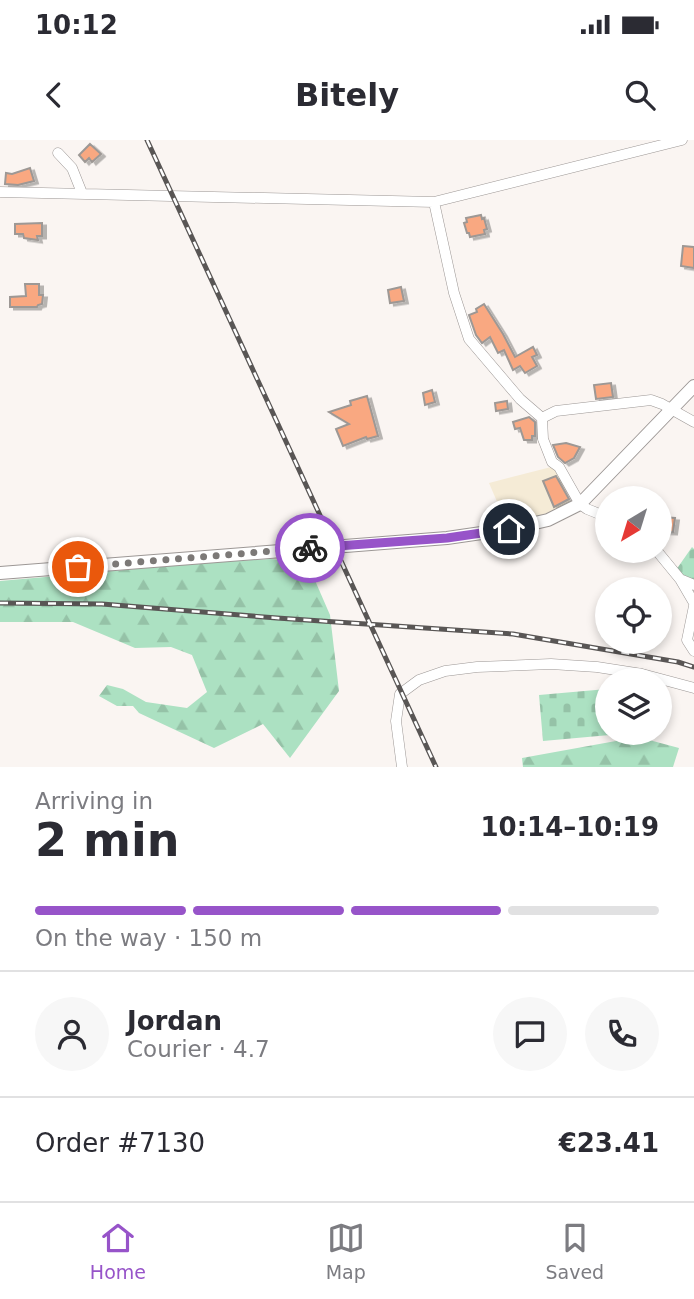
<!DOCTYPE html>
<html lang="en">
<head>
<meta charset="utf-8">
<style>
  body { margin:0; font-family:"DejaVu Sans",sans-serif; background:#f7f7f7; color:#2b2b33; height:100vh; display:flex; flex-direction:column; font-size:26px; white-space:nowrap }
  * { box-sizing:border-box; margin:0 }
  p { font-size:23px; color:#7c7c81 }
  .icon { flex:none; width:38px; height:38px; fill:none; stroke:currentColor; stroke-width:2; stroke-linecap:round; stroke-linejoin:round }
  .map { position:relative; height:627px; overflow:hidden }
  .details { display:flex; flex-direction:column; background:#fff; flex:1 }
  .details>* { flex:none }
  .needle { width:46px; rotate:218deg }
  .tools { position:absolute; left:595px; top:346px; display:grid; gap:14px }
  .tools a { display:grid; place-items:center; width:77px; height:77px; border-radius:50%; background:#fff; box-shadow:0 4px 10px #0003; font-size:35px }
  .pin { position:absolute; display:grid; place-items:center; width:60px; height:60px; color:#fff; margin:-30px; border:4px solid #fff; border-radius:50%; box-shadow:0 2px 7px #0007 }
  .courier { position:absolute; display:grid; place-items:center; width:70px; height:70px; margin:-35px; border:5px solid #9754c9; border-radius:50%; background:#fff; color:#222; box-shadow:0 2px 9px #0007 }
  .headline em { font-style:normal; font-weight:700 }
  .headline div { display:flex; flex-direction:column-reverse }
  .headline { display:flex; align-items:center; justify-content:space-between; height:119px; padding:0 35px }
  h1 { font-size:46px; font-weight:700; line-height:52px }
  .bar { display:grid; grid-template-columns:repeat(4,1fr); gap:10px 7px; align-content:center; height:84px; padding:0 35px }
  .bar i { height:9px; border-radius:5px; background:#e1e1e2 }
  .bar .selected { background:#9754c9 }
  .bar p { grid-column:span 4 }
  .line { display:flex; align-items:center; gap:18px; padding:0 35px; border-top:2px solid #e1e1e2 }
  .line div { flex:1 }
  .round { display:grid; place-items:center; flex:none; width:74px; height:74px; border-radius:37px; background:#f7f7f7 }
  .status { display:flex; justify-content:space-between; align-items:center; height:49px; padding:0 35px; background:#fff; direction:ltr }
  .status svg { height:19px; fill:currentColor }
  header { display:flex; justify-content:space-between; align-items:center; height:91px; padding:0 35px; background:#fff; font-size:32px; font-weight:700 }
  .tabs { display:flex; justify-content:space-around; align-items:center; height:98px; border-top:2px solid #e1e1e2; background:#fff; font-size:19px; color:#7c7c81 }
  .tabs a { display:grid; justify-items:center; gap:4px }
  .tabs .selected { color:#9754c9 }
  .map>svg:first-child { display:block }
  .education { fill:#f5ebd6 }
  .forest { fill:url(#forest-firs) }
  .cemetery { fill:url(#cemetery-stones) }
  .building { fill:#f9a881; stroke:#9d9895; stroke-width:2; filter:url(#shadow) }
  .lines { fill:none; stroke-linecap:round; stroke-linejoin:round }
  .minor-casing { stroke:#9c9795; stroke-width:11 }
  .tertiary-casing { stroke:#9c9795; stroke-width:14 }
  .minor { stroke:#fff; stroke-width:10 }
  .tertiary { stroke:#fff; stroke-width:12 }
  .rail-casing { stroke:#595655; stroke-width:5 }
  .rail { stroke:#fff; stroke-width:2.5; stroke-dasharray:8; stroke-linecap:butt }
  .done { stroke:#7c7977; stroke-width:7; stroke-dasharray:0 12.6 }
  .route { stroke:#9754c9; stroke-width:9 }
</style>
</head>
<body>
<div class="status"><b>10:12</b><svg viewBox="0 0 49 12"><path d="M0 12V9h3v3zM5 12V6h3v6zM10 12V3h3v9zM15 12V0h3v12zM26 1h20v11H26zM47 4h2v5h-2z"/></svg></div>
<header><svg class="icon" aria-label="back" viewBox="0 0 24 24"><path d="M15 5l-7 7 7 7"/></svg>Bitely<svg class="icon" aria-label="search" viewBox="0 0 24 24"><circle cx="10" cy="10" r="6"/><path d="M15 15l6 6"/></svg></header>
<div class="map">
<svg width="694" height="627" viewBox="0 0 694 627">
  <defs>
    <pattern id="forest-firs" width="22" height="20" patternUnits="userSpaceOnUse" patternTransform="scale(1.75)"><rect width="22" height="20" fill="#ace1c2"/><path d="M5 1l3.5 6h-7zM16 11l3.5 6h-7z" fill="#95c2a7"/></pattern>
    <pattern id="cemetery-stones" width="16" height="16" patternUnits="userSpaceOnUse" patternTransform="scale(1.75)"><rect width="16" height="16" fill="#ace1c2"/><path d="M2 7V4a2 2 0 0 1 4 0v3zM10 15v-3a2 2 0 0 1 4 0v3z" fill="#95c2a7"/></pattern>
    <filter id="shadow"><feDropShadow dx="4" dy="2.5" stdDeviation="0" flood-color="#0004"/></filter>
  </defs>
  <rect width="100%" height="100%" fill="#faf5f2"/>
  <path class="education" d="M555,326L571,364L531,379L507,385L489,343Z"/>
  <path class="forest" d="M271,419L307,422L330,475L339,551L290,618L263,584L214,608L139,573L133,566H117L99,556L107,545L123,549L146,562L187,568L207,552L192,515L171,507L135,508L73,482H0V441L214,422Z
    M638,597L679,608L673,627H523L522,618Z"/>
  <path class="cemetery" d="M692,407L694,409V442L676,430Z
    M607,549V593H632L543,601L539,555Z"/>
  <path class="building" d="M90,4L101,14L92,22L89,18L85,22L79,15Z
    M30,28L34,41L18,45L5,44L6,33L12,34Z
    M481,75L482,79L484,78L487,89L484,90L485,94L470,97L469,93H467L464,83L467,82L466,78Z
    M42,83V96H37L38,100L24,98L23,94H15V84Z
    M683,106L694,107V128L681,126Z
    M25,144H39V155H43L42,164L38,165L37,167H10V157L26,156Z
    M401,147L404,161L390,163L388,150Z
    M484,164L503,194L515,217L533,207L537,215L532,217L537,226L525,233L520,226L513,230L504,210L498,213L490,197L482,203L476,195L469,175L477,172L476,169Z
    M611,243L613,257L596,259L594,245Z
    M432,250L435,262L425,265L423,253Z
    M367,256L378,296L367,299L366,297L343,306L336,289L349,284L329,272L351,265L350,261Z
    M507,261L508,269L496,271L495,263Z
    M529,277L535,282V296H532V300H524L520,288L515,289L513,282Z
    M566,303L580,307L574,318L565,323L558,317L553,305Z
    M556,336L569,359L554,367L543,341Z
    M660,377L675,378L673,392L660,391Z"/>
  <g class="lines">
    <defs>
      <path id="minor" d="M58,13L72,28L82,53
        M0,52L434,62L682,0
        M434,62L454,153L469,199L520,259L542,278L543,299L552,322L559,327L580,364L587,369L607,377
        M542,278L556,271L651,260L662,264L694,282
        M657,411L680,439L694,463
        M680,439L694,445
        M694,466L687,500L694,511
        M402,627L396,581L400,554L419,540L445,531L477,527L551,524L597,527L642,534L694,548"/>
      <path id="tertiary" d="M0,433L447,398L509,389L548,380L580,364L694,246"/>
    </defs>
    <use href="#minor" class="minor-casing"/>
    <use href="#tertiary" class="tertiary-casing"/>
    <use href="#minor" class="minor"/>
    <use href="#tertiary" class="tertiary"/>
    <defs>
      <path id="rail" d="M147,0L436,627
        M0,463L102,464L277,478L513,494L678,522L694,527"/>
    </defs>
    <use href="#rail" class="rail-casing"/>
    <use href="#rail" class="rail"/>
  </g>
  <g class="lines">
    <path class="done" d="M78,427L310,408"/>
    <path class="route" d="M310,408L447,398L509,389"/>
  </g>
</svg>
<div class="tools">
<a><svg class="needle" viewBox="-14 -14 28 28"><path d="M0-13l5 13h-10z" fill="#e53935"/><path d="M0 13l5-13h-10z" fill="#7c7c81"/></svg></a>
<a><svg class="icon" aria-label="locate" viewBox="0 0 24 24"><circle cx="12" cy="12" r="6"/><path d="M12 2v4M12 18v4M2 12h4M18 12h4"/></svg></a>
<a><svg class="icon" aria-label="layers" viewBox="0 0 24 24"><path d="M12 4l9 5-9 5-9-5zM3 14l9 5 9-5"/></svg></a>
</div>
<div class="pin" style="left:78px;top:427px;background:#ea580c"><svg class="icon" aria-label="bag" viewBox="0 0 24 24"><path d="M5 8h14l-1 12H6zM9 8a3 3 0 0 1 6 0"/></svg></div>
<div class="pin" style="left:509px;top:389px;background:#1f2937"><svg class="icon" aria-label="home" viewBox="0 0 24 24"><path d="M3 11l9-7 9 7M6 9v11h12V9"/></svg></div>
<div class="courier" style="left:310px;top:408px"><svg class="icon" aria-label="bike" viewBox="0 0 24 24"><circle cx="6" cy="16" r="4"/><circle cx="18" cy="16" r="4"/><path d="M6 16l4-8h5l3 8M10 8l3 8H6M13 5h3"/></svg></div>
</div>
<section class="details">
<div class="headline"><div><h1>2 min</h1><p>Arriving in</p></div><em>10:14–10:19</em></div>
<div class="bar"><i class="selected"></i><i class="selected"></i><i class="selected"></i><i></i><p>On the way · 150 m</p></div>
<div class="line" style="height:126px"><a class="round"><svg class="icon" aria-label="person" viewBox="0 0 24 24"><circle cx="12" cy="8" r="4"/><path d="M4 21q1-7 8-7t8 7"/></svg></a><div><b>Jordan</b><p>Courier · 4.7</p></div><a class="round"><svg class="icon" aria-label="chat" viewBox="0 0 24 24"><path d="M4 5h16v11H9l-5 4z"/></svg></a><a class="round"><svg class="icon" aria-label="phone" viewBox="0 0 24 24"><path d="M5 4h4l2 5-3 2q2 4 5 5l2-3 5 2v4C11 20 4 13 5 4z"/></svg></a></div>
<div class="line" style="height:91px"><div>Order #7130</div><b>€23.41</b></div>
</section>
<nav class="tabs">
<a class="selected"><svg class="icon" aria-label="home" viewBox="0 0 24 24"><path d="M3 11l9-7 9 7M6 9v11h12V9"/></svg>Home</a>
<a><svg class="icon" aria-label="map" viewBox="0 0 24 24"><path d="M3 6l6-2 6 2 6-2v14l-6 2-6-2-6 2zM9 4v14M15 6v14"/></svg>Map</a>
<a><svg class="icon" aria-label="saved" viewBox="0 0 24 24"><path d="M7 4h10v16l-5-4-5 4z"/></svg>Saved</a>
</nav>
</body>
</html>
